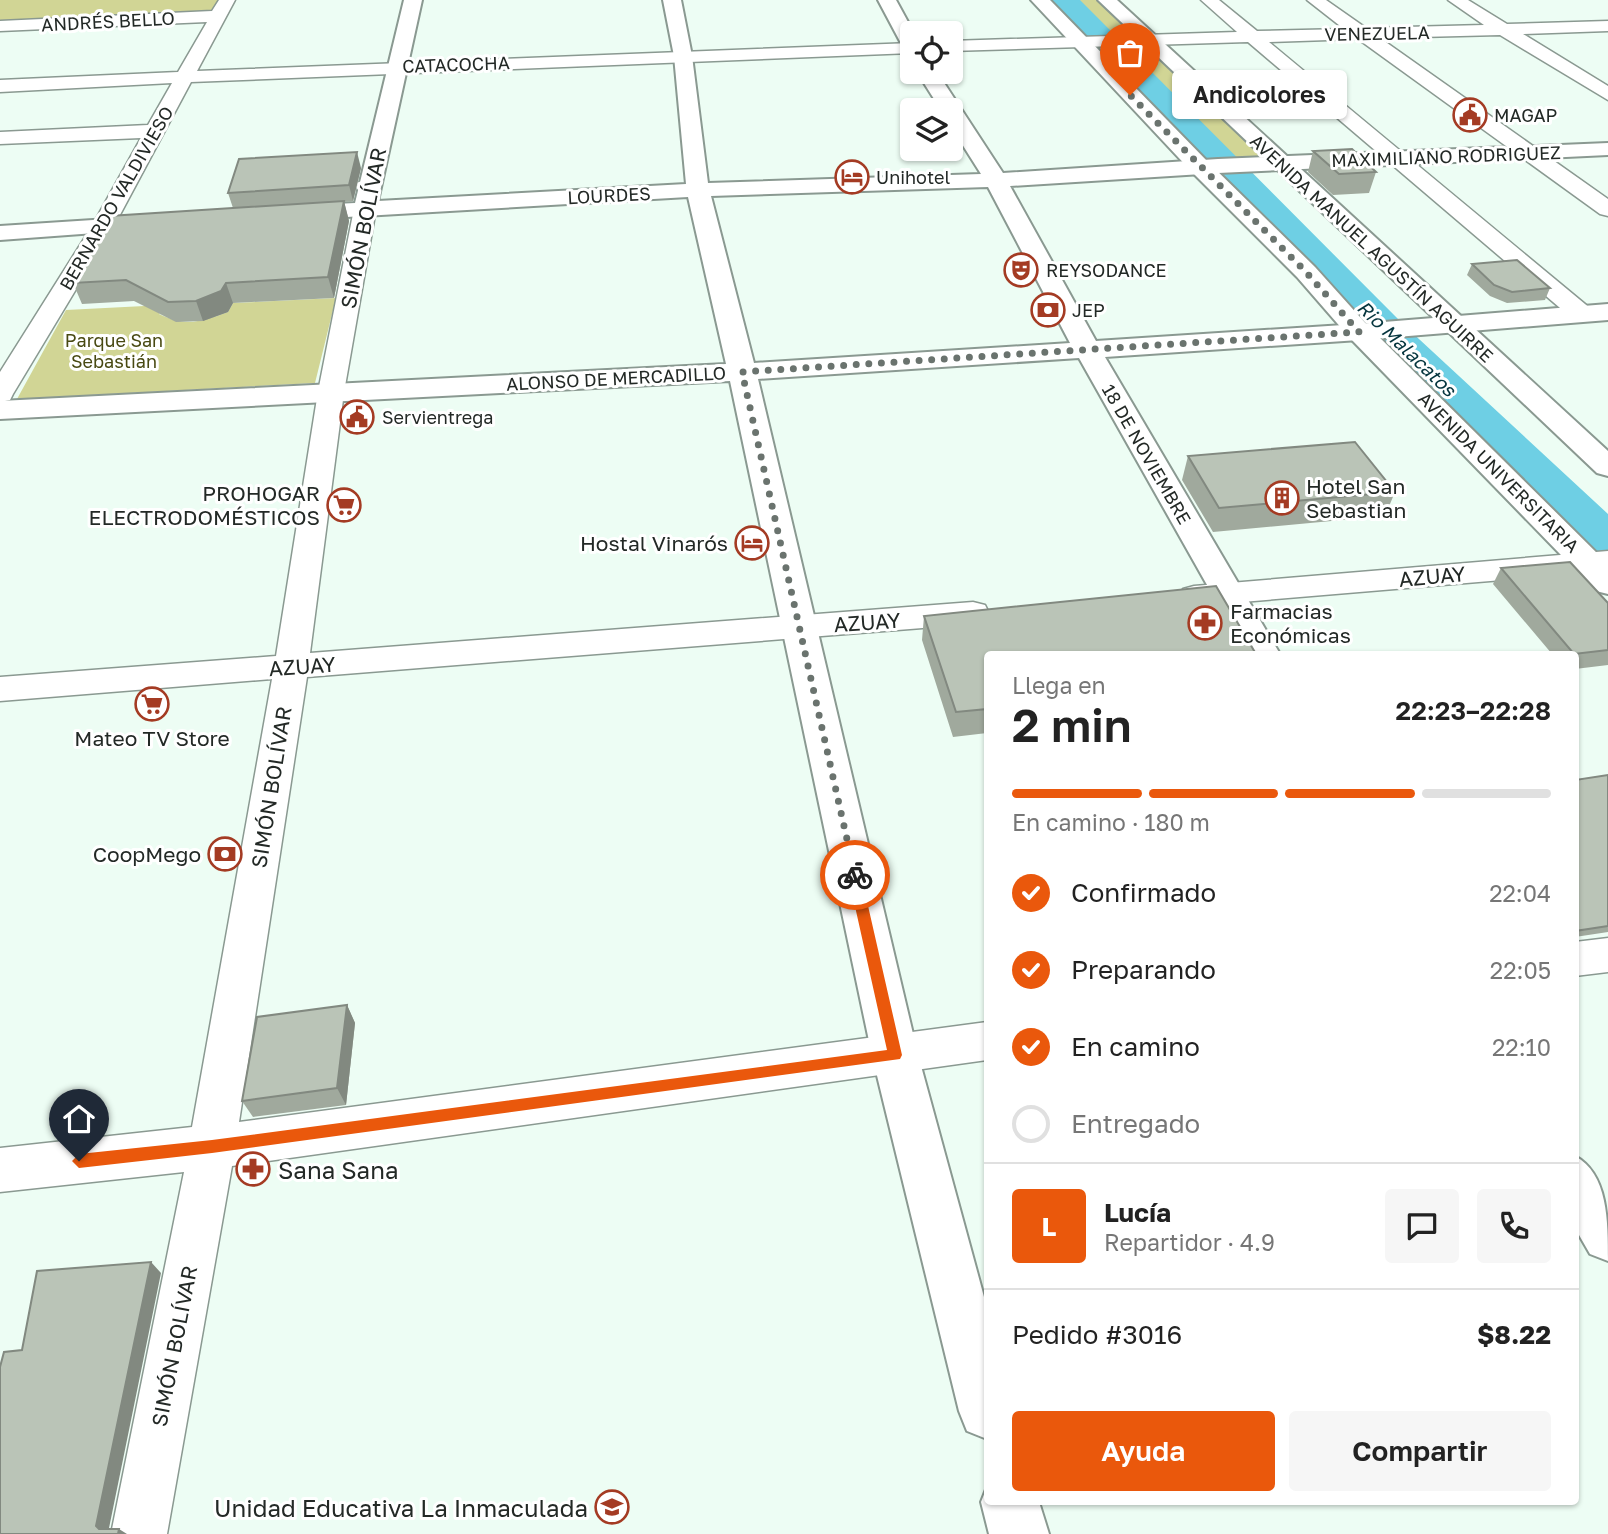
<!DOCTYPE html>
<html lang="es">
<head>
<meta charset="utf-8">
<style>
  body { margin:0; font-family:"Golos Text",sans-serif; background:#f6f6f6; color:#222; height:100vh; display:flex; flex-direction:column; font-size:26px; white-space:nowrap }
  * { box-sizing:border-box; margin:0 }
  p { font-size:23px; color:#767676 }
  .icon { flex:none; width:38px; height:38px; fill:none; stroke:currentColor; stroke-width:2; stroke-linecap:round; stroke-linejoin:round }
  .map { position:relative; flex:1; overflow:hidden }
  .panel { position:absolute; left:984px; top:651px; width:595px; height:854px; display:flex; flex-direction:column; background:#fff; border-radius:7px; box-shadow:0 2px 5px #0004 }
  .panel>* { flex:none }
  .controls { position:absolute; left:900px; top:21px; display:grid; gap:14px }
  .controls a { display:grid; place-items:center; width:63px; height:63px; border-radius:7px; background:#fff; box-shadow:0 2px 5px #0004; font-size:35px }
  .pin { position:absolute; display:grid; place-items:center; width:60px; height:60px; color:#fff; margin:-72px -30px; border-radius:50% 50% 50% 0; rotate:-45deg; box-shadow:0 0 7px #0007 }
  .pin .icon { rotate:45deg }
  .courier { position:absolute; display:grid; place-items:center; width:70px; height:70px; margin:-35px; border:5px solid #ea580c; border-radius:50%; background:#fff; color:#222; box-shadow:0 2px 9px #0007 }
  .bubble { position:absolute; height:49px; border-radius:7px; background:#fff; box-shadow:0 2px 5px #0004; font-size:23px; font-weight:600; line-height:49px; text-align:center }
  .overview em { font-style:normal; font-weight:600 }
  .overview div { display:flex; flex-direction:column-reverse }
  .overview { display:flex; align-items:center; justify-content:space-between; height:119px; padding:0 28px }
  h1 { font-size:46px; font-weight:600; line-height:52px }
  .bar { display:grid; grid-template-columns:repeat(4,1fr); gap:10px 7px; align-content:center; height:84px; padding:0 28px }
  .bar i { height:9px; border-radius:5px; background:#e0e0e0 }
  .bar .active { background:#ea580c }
  .bar p { grid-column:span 4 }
  .line { display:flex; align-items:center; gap:18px; padding:0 28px; border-top:2px solid #e0e0e0 }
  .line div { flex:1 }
  .round { display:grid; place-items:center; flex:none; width:74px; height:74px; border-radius:7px; background:#f6f6f6 }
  ol { padding:0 28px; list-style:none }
  li { display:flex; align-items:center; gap:21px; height:77px }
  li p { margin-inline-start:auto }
  li .icon { padding:7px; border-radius:50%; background:#ea580c; color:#fff; stroke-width:4 }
  li:last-child { color:#767676 }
  li i { width:38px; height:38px; border:4px solid #e0e0e0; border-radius:50% }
  .button { display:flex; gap:14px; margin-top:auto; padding:14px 28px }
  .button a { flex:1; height:80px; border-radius:7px; background:#ea580c; color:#fff; font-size:28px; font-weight:600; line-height:80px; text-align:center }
  .button a+a { background:#f6f6f6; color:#222 }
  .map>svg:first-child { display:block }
  .green { fill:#d1d595 }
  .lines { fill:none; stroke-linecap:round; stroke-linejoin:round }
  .river { fill:#6ecfe4; fill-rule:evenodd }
  .minor-casing { stroke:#8a9991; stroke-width:3 }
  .tertiary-casing { stroke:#8a9991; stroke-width:4 }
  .secondary-casing { stroke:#8a9991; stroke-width:4 }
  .primary-casing { stroke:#8a9991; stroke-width:4 }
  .minor { fill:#fff; fill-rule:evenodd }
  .tertiary { fill:#fff; fill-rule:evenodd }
  .secondary { fill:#fff; fill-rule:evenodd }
  .primary { fill:#fff; fill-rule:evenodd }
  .wall { fill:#a0a99d }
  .shaded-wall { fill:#828980 }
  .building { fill:#bac4b7; stroke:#828980; stroke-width:2 }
  .route { fill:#ea580c }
  .done { stroke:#6a736e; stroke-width:7; stroke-dasharray:0 12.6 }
  .labels { text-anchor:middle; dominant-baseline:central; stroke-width:6; stroke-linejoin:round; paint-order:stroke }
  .far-street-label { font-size:18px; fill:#232926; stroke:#fff }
  .far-poi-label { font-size:18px; fill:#232926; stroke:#fff; text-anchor:start }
  .far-park-label { font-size:18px; fill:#484912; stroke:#fff }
  .far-water-label { font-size:19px; font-style:italic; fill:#05353e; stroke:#fff }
  .street-label { font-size:21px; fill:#232926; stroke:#fff }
  .poi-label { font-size:21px; fill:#232926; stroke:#fff; text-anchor:end }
  .near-poi-label { font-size:24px; fill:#232926; stroke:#fff; text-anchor:start }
</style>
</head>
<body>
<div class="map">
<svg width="1608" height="1534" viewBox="0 0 1608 1534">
  <rect width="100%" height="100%" fill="#edfdf4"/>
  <path class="green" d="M0,0H227L216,16L0,26Z
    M1040,0H1107L1283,163L1200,167Z
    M336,298L315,383L17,399L66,310L164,305L159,314C186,327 201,322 228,312L233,303Z"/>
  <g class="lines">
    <path class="river" d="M1052,0H1080L1406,327L1608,514V555L1591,550L1378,343Z"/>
    <defs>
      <path id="minor" d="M219,0H235L197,71L912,43V53L191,82L114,226L13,394L10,400L0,402V372L92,226L141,138L0,144V132L148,125L172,83L0,92V80L178,72L207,22L0,31V21L212,11Z
        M1201,0H1219L1257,31L1344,29L1307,0H1326L1366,28L1484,25L1448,0H1468L1507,24L1608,21V31L1523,34L1608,86V100L1500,35L1380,38L1608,199V216L1600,214L1358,39L1269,42L1591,309L1594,314L1591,319L1582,321L1573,319L1248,42L950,51V41L1237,32Z
        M365,202L373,204L376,209L344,392L310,653L973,602L985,605L989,613L985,621L973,624L307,677L239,1122L987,1022V1060L232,1166L167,1534H111L184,1172L0,1192V1148L192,1127L272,679L0,701V677L276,656L318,392L354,209L357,204Z
        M1608,551V571L1194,606L1183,603L1178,596L1183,589L1194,586Z
        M1608,938V972L1575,976V942Z"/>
      <path id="tertiary" d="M404,0H422L378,201L686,184L674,56L663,0H681L692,56L708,183L981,174L950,125V110H941L917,72H937L1003,173L1218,159L1608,143V155L1218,173L1010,186L1096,341L1359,324L1368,326L1372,332L1368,338L1359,340L1105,357L1280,654H1246L1079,358L758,379L918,1055L987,1308V1439L967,1431L959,1411L872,1055L730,381L0,419V401L726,364L688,197L295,220L287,218L283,213L287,208L295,206L355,203ZM988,187L1070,343L754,363L711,196Z
        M878,0H896L914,33L912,53L903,47Z
        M155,216L163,218L167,223L163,228L0,240V226Z
        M1575,1156C1608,1174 1608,1220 1608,1261L1590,1254L1575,1228Z
        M987,1487V1502H1039L1049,1534H989L981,1502Z"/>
      <path id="secondary" d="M1608,304V320L1359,340L1350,338L1346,332L1350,326L1359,324Z"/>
      <path id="primary" d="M1031,0H1050L1208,162L1315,267L1368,326L1608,564V594L1596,591L1350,338L1297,277L1192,172Z
        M1098,0H1117L1608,451V476L1597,473Z"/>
    </defs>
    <use href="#minor" class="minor-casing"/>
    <use href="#tertiary" class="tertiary-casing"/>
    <use href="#secondary" class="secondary-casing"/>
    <use href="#primary" class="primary-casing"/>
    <use href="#minor" class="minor"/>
    <use href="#tertiary" class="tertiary"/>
    <use href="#secondary" class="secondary"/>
    <use href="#primary" class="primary"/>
  </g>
  <path class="wall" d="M1313,151L1376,172L1369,193L1333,195L1308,172Z
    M361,168L353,201L344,202L349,221L334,298L233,303L228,312L203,321L176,322L134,301L82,304L73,283L233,208L228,193Z
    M1472,264L1550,288L1545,300L1507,303L1490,296L1467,275Z
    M1188,456L1395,492L1385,516L1213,532L1182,480Z
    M1501,568L1608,603V665L1575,669V654H1552L1493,584Z
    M924,616L987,654V733L953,737L922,640Z
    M1608,775V932L1575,937V780Z
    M347,1005L355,1023L346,1105L253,1117L242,1101Z"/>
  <path class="shaded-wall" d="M357,152L361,168L353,201L349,185Z
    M344,201L349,221L334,298L328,277Z
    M226,283L233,303L228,312L203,321L196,301Z
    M347,1005L355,1023L346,1105L337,1088Z
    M151,1262L161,1273L108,1533L99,1529L96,1526Z
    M119,1529L127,1534H118Z"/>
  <path class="building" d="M1352,149L1376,172L1339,174L1313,151Z
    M357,152L349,185L228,193L239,159Z
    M344,201L328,277L226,283L221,291L196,301L168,302L126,280L73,283L109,216Z
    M1517,260L1550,288L1512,292L1494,285L1472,264Z
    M1355,442L1395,492L1219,508L1188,456Z
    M1570,562L1608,603V650L1574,654L1501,568Z
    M1216,586L1256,654H987V709L956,712L924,616Z
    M1608,775V926L1575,931V780Z
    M347,1005L337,1088L242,1101L257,1017Z
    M151,1262L96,1526L99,1529H119L118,1534H0V1367L4,1352L22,1350L37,1271Z"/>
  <path class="route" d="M855,870L861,875L902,1055L900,1059L212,1153L79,1168L72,1161L79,1154L212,1140L887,1050L848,875Z"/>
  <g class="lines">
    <path class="done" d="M855,875L742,372L1359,332L1306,272L1130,95"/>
  </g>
  <defs>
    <symbol id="civic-ring" viewBox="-11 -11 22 22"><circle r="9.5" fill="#fff" stroke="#a43b23" stroke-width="1.5"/><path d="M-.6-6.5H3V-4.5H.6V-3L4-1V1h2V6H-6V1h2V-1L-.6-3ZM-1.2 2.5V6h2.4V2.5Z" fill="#a43b23"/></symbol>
    <symbol id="hotel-ring" viewBox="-11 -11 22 22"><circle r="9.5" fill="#fff" stroke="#a43b23" stroke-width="1.5"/><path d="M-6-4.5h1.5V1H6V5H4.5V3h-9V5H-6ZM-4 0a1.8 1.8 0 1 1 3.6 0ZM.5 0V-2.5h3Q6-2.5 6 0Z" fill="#a43b23"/></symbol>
    <symbol id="theatre-ring" viewBox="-11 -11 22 22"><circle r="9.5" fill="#fff" stroke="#a43b23" stroke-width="1.5"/><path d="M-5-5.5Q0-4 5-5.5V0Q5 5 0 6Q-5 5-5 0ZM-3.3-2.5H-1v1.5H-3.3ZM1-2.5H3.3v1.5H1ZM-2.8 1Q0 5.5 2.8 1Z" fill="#a43b23"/></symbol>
    <symbol id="bank-ring" viewBox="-11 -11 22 22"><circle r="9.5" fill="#fff" stroke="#a43b23" stroke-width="1.5"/><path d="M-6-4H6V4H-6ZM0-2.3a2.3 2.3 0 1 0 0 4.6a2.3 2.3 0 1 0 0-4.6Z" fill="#a43b23"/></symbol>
    <symbol id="building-ring" viewBox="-11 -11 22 22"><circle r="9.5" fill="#fff" stroke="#a43b23" stroke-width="1.5"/><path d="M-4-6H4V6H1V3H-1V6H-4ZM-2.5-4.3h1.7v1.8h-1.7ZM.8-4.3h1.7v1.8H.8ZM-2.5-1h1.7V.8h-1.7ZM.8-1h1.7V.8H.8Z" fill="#a43b23"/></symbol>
    <symbol id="supermarket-ring" viewBox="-11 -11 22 22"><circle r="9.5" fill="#fff" stroke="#a43b23" stroke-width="1.5"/><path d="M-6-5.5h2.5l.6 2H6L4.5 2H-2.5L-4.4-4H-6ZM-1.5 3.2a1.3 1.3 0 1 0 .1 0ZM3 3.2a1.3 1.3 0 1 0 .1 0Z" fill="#a43b23"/></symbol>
    <symbol id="pharmacy-ring" viewBox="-11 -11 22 22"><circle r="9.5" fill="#fff" stroke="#a43b23" stroke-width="1.5"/><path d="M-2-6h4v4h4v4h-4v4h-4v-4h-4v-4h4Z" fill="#a43b23"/></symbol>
    <symbol id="school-ring" viewBox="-11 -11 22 22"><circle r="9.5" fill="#fff" stroke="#a43b23" stroke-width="1.5"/><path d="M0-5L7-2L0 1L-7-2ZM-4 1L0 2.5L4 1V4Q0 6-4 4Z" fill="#a43b23"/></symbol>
  </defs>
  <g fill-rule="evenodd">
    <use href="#civic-ring" x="1451" y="96" width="38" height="38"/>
    <use href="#hotel-ring" x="833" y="158" width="38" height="38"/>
    <use href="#theatre-ring" x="1002" y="251" width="38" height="38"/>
    <use href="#bank-ring" x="1029" y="291" width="38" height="38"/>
    <use href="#civic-ring" x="338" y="398" width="38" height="38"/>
    <use href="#building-ring" x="1263" y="479" width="38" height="38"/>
    <use href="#supermarket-ring" x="325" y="486" width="38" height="38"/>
    <use href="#hotel-ring" x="733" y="524" width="38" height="38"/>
    <use href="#pharmacy-ring" x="1186" y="604" width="38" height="38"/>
    <use href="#supermarket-ring" x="133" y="685" width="38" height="38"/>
    <use href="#bank-ring" x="206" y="835" width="38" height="38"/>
    <use href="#pharmacy-ring" x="234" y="1150" width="38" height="38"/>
    <use href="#school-ring" x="593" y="1488" width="38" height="38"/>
  </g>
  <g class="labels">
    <g class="far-street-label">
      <text transform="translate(108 21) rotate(-3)">ANDRÉS BELLO</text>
      <text transform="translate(1377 33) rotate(-1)">VENEZUELA</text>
      <text transform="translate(456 64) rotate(-2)">CATACOCHA</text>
      <text transform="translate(1446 156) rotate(-2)">MAXIMILIANO RODRIGUEZ</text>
      <text transform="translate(609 195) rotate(-3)">LOURDES</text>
      <text transform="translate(116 198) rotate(-60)">BERNARDO VALDIVIESO</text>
      <text transform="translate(1372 248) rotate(43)">AVENIDA MANUEL AGUSTÍN AGUIRRE</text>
      <text transform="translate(616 378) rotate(-3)">ALONSO DE MERCADILLO</text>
      <text transform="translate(1147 454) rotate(60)">18 DE NOVIEMBRE</text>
      <text transform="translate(1499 472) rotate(45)">AVENIDA UNIVERSITARIA</text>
    </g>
    <g class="far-poi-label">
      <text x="1494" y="115">MAGAP</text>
      <text x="876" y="177">Unihotel</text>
      <text x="1046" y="270">REYSODANCE</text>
      <text x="1072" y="310">JEP</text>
      <text x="382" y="417">Servientrega</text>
    </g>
    <g class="far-park-label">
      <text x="114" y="340">Parque San<tspan x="114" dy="21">Sebastián</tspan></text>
    </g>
    <g class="far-water-label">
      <text transform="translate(1407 348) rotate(44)">Rio Malacatos</text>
    </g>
    <g class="street-label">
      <text transform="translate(363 228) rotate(-79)">SIMÓN BOLÍVAR</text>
      <text transform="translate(1432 576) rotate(-5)">AZUAY</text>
      <text transform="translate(867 622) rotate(-4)">AZUAY</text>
      <text transform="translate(302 666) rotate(-4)">AZUAY</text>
      <text transform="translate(271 787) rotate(-81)">SIMÓN BOLÍVAR</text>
      <text transform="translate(174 1346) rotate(-79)">SIMÓN BOLÍVAR</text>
    </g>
    <g class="poi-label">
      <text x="1306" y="486" text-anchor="start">Hotel San<tspan x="1306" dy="24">Sebastian</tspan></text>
      <text x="320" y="493">PROHOGAR<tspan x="320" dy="24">ELECTRODOMÉSTICOS</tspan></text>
      <text x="728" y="543">Hostal Vinarós</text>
      <text x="1230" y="611" text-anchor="start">Farmacias<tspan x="1230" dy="24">Económicas</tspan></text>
      <text x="152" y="738" text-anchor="middle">Mateo TV Store</text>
      <text x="201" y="854">CoopMego</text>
    </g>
    <g class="near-poi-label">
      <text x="278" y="1169">Sana Sana</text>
      <text x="588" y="1507" text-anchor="end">Unidad Educativa La Inmaculada</text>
    </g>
  </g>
</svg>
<div class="controls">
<a><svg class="icon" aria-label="locate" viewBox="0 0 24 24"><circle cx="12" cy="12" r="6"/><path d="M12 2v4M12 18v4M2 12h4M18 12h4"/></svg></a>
<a><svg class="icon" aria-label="layers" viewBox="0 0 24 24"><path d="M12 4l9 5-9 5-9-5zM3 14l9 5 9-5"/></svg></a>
</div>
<div class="pin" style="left:1130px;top:95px;background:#ea580c"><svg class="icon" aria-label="bag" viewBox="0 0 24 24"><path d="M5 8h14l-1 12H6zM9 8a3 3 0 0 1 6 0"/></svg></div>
<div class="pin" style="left:79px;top:1161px;background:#1f2937"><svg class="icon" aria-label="home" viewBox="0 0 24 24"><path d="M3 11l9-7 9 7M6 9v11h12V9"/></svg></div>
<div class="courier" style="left:855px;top:875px"><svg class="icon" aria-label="bike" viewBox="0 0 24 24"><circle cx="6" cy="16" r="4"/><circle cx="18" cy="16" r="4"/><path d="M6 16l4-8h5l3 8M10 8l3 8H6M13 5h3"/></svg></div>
<div class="bubble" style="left:1172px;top:70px;width:175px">Andicolores</div>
<section class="panel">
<div class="overview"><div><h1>2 min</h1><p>Llega en</p></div><em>22:23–22:28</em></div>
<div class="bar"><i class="active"></i><i class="active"></i><i class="active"></i><i></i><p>En camino · 180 m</p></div>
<ol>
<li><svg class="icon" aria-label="check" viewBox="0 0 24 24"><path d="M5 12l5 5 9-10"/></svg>Confirmado<p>22:04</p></li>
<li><svg class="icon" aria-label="check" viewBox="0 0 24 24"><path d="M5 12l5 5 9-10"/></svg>Preparando<p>22:05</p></li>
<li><svg class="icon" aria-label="check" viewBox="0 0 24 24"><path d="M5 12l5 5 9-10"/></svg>En camino<p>22:10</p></li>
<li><i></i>Entregado</li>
</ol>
<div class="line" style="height:126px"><b class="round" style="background:#ea580c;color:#fff">L</b><div><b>Lucía</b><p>Repartidor · 4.9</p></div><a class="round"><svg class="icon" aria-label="chat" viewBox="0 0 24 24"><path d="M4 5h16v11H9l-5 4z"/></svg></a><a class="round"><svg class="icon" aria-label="phone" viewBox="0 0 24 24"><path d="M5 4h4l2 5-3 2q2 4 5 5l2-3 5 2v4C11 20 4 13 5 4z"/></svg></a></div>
<div class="line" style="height:91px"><div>Pedido #3016</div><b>$8.22</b></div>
<div class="button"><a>Ayuda</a><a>Compartir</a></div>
</section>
</div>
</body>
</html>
